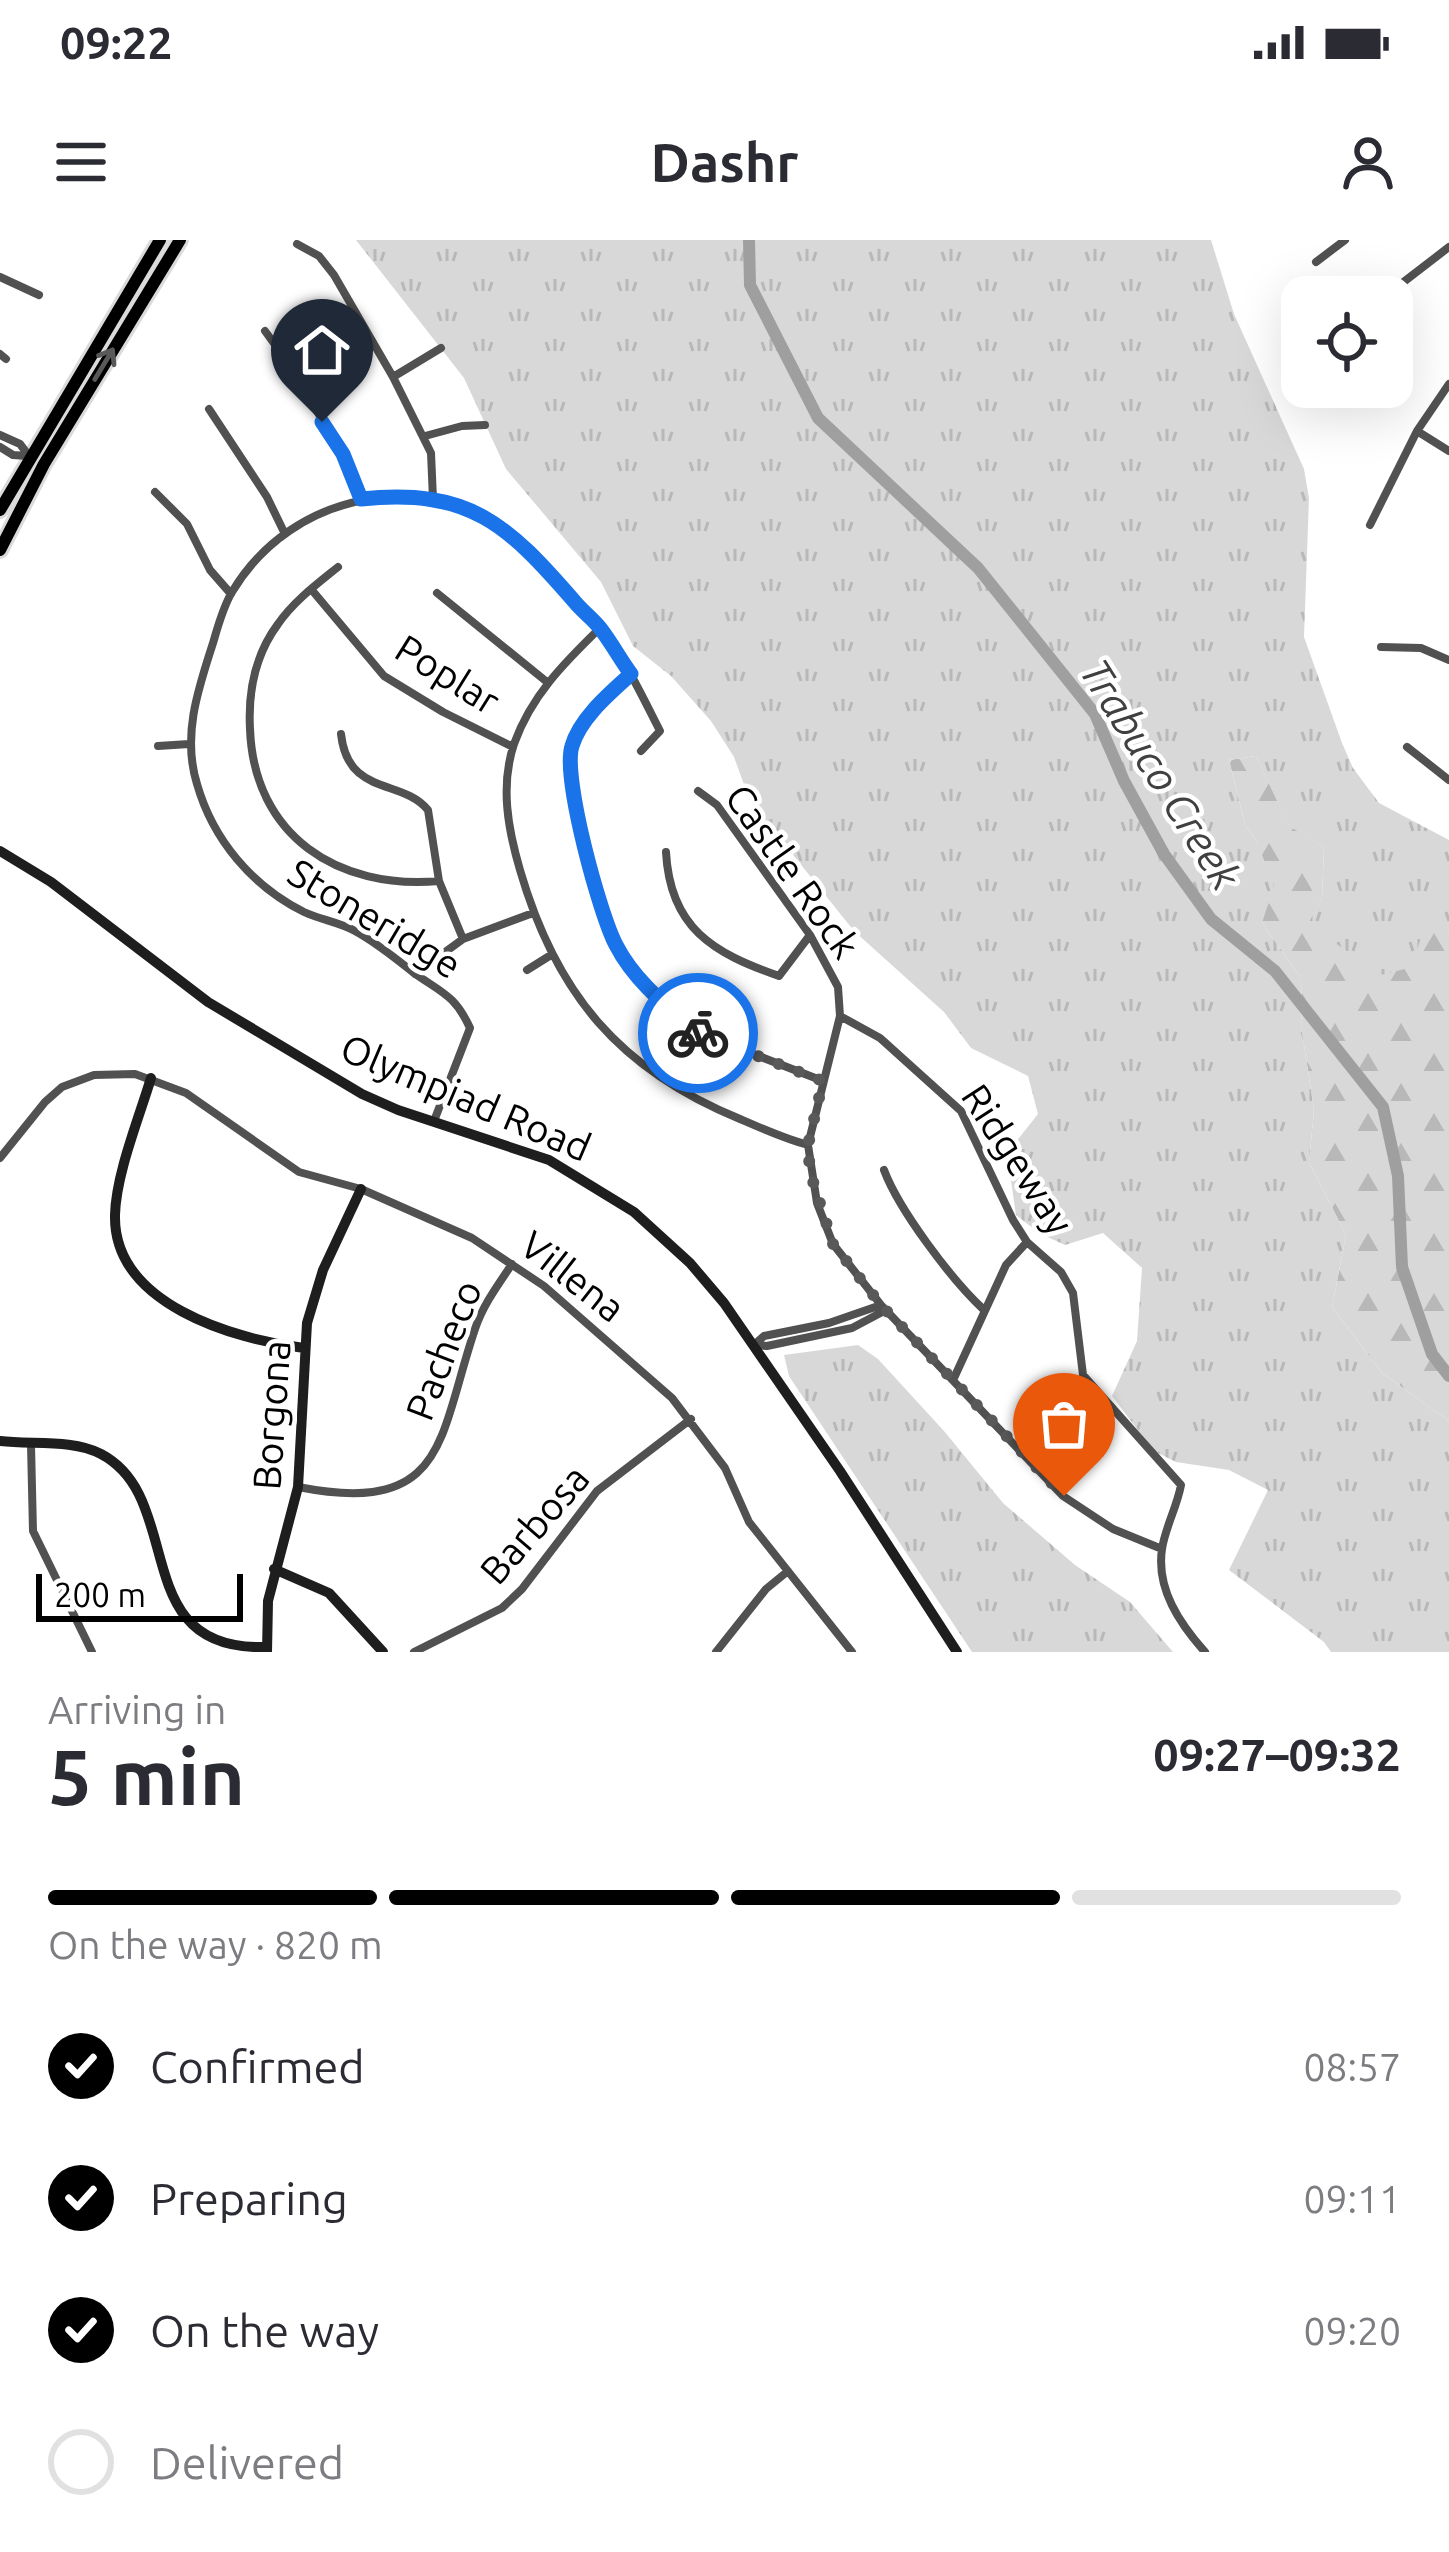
<!DOCTYPE html>
<html lang="en">
<head>
<meta charset="utf-8">
<style>
  body { margin:0; font-family:Ubuntu,sans-serif; background:#f7f7f7; color:#2b2b33; height:100vh; display:flex; flex-direction:column; font-size:45px; white-space:nowrap }
  * { box-sizing:border-box; margin:0 }
  p { font-size:39px; color:#7c7c81 }
  .icon { flex:none; width:66px; height:66px; fill:none; stroke:currentColor; stroke-width:2; stroke-linecap:round; stroke-linejoin:round }
  .map { position:relative; height:1412px; overflow:hidden }
  .side { display:flex; flex-direction:column; background:#fff; flex:1 }
  .side>* { flex:none }
  .buttons { position:absolute; left:1281px; top:36px; display:grid; gap:24px }
  .buttons a { display:grid; place-items:center; width:132px; height:132px; border-radius:24px; background:#fff; box-shadow:0 12px 48px #0002; font-size:60px }
  .scale { position:absolute; left:36px; bottom:30px; width:207px; box-sizing:border-box; padding-left:12px; border:6px solid #000; border-top:0; font-size:33px; line-height:42px; white-space:nowrap; color:#000; -webkit-text-stroke:9px #fff; paint-order:stroke }
  .pin { position:absolute; display:grid; place-items:center; width:102px; height:102px; color:#fff; margin:-123px -51px; border-radius:50% 50% 50% 0; rotate:-45deg; box-shadow:0 0 12px #0007 }
  .pin .icon { rotate:45deg }
  .courier { position:absolute; display:grid; place-items:center; width:120px; height:120px; margin:-60px; border:9px solid #1a73e8; border-radius:50%; background:#fff; color:#222; box-shadow:0 3px 15px #0007 }
  .overview em { font-style:normal; font-weight:700 }
  .overview div { display:flex; flex-direction:column-reverse }
  .overview { display:flex; align-items:center; justify-content:space-between; height:204px; padding:0 48px }
  h1 { font-size:78px; font-weight:700; line-height:90px }
  .bar { display:grid; grid-template-columns:repeat(4,1fr); gap:18px 12px; align-content:center; height:144px; padding:0 48px }
  .bar i { height:15px; border-radius:9px; background:#e1e1e2 }
  .bar .active { background:#000 }
  .bar p { grid-column:span 4 }
  ol { padding:0 48px; list-style:none }
  li { display:flex; align-items:center; gap:36px; height:132px }
  li p { margin-inline-start:auto }
  li .icon { padding:12px; border-radius:50%; background:#000; color:#fff; stroke-width:4 }
  li:last-child { color:#7c7c81 }
  li i { width:66px; height:66px; border:6px solid #e1e1e2; border-radius:50% }
  .status { display:flex; justify-content:space-between; align-items:center; height:84px; padding:0 60px; background:#fff; direction:ltr }
  .status svg { height:33px; fill:currentColor }
  header { display:flex; justify-content:space-between; align-items:center; height:156px; padding:0 48px; background:#fff; font-size:54px; font-weight:700 }
  .map>svg:first-child { display:block }
  .forest { fill:url(#forest-firs) }
  .park { fill:url(#park-tufts) }
  .lines { fill:none; stroke-linecap:round; stroke-linejoin:round }
  .river { stroke:#9f9f9f; stroke-width:12 }
  .primary-casing { stroke:#dbdbdb; stroke-width:18 }
  .street { stroke:#515151; stroke-width:8 }
  .secondary { stroke:#1e1e1e; stroke-width:10 }
  .primary { stroke:#000; stroke-width:12 }
  .oneway { stroke:#595959 }
  .done { stroke:#595959; stroke-width:12; stroke-dasharray:0 21.6 }
  .route { stroke:#1a73e8; stroke-width:15 }
  .labels { text-anchor:middle; dominant-baseline:central; stroke-width:9; stroke-linejoin:round; paint-order:stroke }
  .street-label { font-size:39px; fill:#000; stroke:#fff }
  .water-label { font-size:42px; font-style:italic; fill:#404040; stroke:#fff }
</style>
</head>
<body>
<div class="status"><b>09:22</b><svg viewBox="0 0 49 12"><path d="M0 12V9h3v3zM5 12V6h3v6zM10 12V3h3v9zM15 12V0h3v12zM26 1h20v11H26zM47 4h2v5h-2z"/></svg></div>
<header><svg class="icon" aria-label="menu" viewBox="0 0 24 24"><path d="M4 6h16M4 12h16M4 18h16"/></svg>Dashr<svg class="icon" aria-label="person" viewBox="0 0 24 24"><circle cx="12" cy="8" r="4"/><path d="M4 21q1-7 8-7t8 7"/></svg></header>
<div class="map">
<svg width="1449" height="1412" viewBox="0 0 1449 1412">
  <defs>
    <pattern id="forest-firs" width="22" height="20" patternUnits="userSpaceOnUse" patternTransform="scale(3)"><rect width="22" height="20" fill="#d8d8d8"/><path d="M5 1l3.5 6h-7zM16 11l3.5 6h-7z" fill="#b8b8b8"/></pattern>
    <pattern id="park-tufts" width="24" height="20" patternUnits="userSpaceOnUse" patternTransform="scale(3)"><rect width="24" height="20" fill="#d8d8d8"/><path d="M3 7l-1-3M5 7V3M7 7l1-3M15 17l-1-3M17 17v-4M19 17l1-3" fill="none" stroke="#b8b8b8"/></pattern>
  </defs>
  <rect width="100%" height="100%" fill="#fff"/>
  <path class="forest" d="M1256,516L1289,585L1324,607L1322,658L1309,684L1382,735L1425,684H1447L1449,691V1181L1382,1133L1332,1067L1346,995L1309,922L1314,870L1302,792L1301,738L1262,683L1257,602L1245,585L1229,520Z"/>
  <path class="park" d="M356,0H1211L1234,74L1304,229L1309,258L1304,397L1342,503L1353,528L1379,563L1449,600V691L1446,684H1425L1412,727L1381,735L1308,684L1322,658L1324,607L1289,586L1256,516L1229,520L1245,585L1257,602L1274,645L1262,683L1301,738L1302,792L1314,870L1309,922L1346,995L1332,1067L1382,1133L1449,1181V1412H1331L1324,1402L1229,1330L1268,1250L1229,1230L1176,1222L1154,1211L1112,1156L1137,1101L1142,1028L1103,993L1065,1005L1039,993L1016,975L1007,913L1038,874L1028,836L971,808L944,772L854,691L750,561L734,517L711,481L671,436L633,406L601,342L506,229L464,138Z
    M858,1105L878,1119L944,1191L1003,1263L1075,1325L1130,1362L1173,1412H972L789,1136L784,1115Z"/>
  <g class="lines">
    <path class="river" d="M749,0L750,45L818,178L978,328L1095,474L1124,541L1164,614L1211,679L1275,731L1383,867L1398,936L1402,1027L1432,1114L1449,1136"/>
    <defs>
      <path id="primary" d="M0,270L160,0
        M0,310L44,224L180,0"/>
    </defs>
    <use href="#primary" class="primary-casing"/>
    <path class="street" d="M297,4L319,16L334,35L393,137L431,213L433,259
      M1316,22L1345,0
      M0,37L39,55
      M1384,57L1449,7
      M265,91L284,117L343,214L361,259
      M0,114L6,119
      M393,137L441,108
      M209,169L267,257L284,292
      M1417,191L1449,211
      M0,195L20,204L29,216
      M425,196L462,186L485,185
      M0,207L13,215L27,216
      M155,252L187,284L210,330L231,354
      M1370,285L1417,191L1449,144
      M338,327C317,344 294,361 278,384C255,415 248,452 250,489C254,596 338,650 439,641
      M311,349L384,436L443,472L513,507
      M437,353L547,442
      M600,388C564,423 531,456 514,504C500,546 508,589 520,630C556,754 620,830 740,879C763,889 785,899 808,905
      M1381,407L1421,408L1449,420
      M631,434L602,461L571,507L574,565L615,704L643,745L699,793L823,841
      M341,494C348,557 402,538 428,570L439,641L463,699
      M158,506L189,504
      M1407,507L1449,540
      M698,551L717,565L810,695L838,747L840,776L808,905L817,963L833,1004L881,1065L1063,1256L1113,1289L1162,1309
      M666,612C670,688 713,713 779,736L810,695
      M527,730L551,715
      M415,734L463,699L533,673
      M840,776L880,798L961,871L1013,980L1027,1002L1061,1032L1073,1053L1083,1135L1181,1245C1177,1267 1165,1288 1162,1309C1156,1349 1180,1384 1205,1412
      M434,881L470,788C455,755 442,753 414,733C395,718 377,703 355,691C339,682 321,680 304,672C252,646 213,600 197,544C182,496 198,449 213,403C218,386 223,367 232,352C292,251 430,224 522,302C540,317 554,338 569,356C579,368 591,377 601,389C625,419 642,456 660,491L641,511
      M0,918L45,862L62,847L94,835L135,834L186,853L299,932L361,949L472,998L544,1046L672,1158L725,1228L749,1282L852,1412
      M884,930C899,970 951,1039 983,1069
      M755,1104L764,1096L829,1083L881,1065
      M754,1105L767,1106L852,1088L886,1070
      M954,1138L1006,1025L1027,1002
      M31,1205L33,1291L92,1412
      M298,1247C447,1276 438,1199 475,1089C483,1065 498,1045 512,1024
      M414,1412L502,1368L522,1349L597,1251L691,1179
      M716,1412L766,1349L788,1331"/>
    <path class="secondary" d="M0,611L51,642L208,762L362,854L398,870L549,920L634,972L690,1023L724,1063L840,1231L957,1412
      M151,838C139,878 116,934 115,975C113,1064 233,1099 304,1108
      M0,1201C32,1205 72,1199 101,1214C187,1259 126,1412 266,1407
      M274,1329L329,1353L383,1412
      M267,1412L268,1361L298,1247L307,1083L323,1030L361,949"/>
    <use href="#primary" class="primary"/>
  </g>
  <defs><path id="oneway-shaft" d="M-6 0H5M1.5-3L5.5 0L1.5 3" fill="none" stroke-width="1.6" stroke-linecap="round" stroke-linejoin="round" transform="scale(3)"/></defs>
  <use class="oneway" href="#oneway-shaft" transform="translate(104 124) rotate(-59)"/>
  <g class="lines">
    <path class="done" d="M698,793L823,841L808,905L810,932L833,1004L881,1065L1064,1256"/>
    <path class="route" d="M322,182L343,214L361,259C470,248 507,284 574,361C582,371 592,378 600,388C611,402 620,419 631,434C610,453 580,478 572,506C562,537 600,675 616,705C635,742 668,767 698,793"/>
  </g>
  <g class="labels">
    <g class="street-label">
      <text transform="translate(448 434) rotate(32)">Poplar</text>
      <text transform="translate(793 631) rotate(55)">Castle Rock</text>
      <text transform="translate(375 678) rotate(31)">Stoneridge</text>
      <text transform="translate(466 857) rotate(23)">Olympiad Road</text>
      <text transform="translate(1018 919) rotate(57)">Ridgeway</text>
      <text transform="translate(573 1036) rotate(38)">Villena</text>
      <text transform="translate(443 1110) rotate(-69)">Pacheco</text>
      <text transform="translate(271 1175) rotate(-86)">Borgona</text>
      <text transform="translate(534 1284) rotate(-49)">Barbosa</text>
    </g>
    <g class="water-label">
      <text transform="translate(1161 534) rotate(58)">Trabuco Creek</text>
    </g>
  </g>
</svg>
<div class="buttons">
<a><svg class="icon" aria-label="locate" viewBox="0 0 24 24"><circle cx="12" cy="12" r="6"/><path d="M12 2v4M12 18v4M2 12h4M18 12h4"/></svg></a>
</div>
<div class="scale">200 m</div>
<div class="pin" style="left:1064px;top:1256px;background:#ea580c"><svg class="icon" aria-label="bag" viewBox="0 0 24 24"><path d="M5 8h14l-1 12H6zM9 8a3 3 0 0 1 6 0"/></svg></div>
<div class="pin" style="left:322px;top:182px;background:#1f2937"><svg class="icon" aria-label="home" viewBox="0 0 24 24"><path d="M3 11l9-7 9 7M6 9v11h12V9"/></svg></div>
<div class="courier" style="left:698px;top:793px"><svg class="icon" aria-label="bike" viewBox="0 0 24 24"><circle cx="6" cy="16" r="4"/><circle cx="18" cy="16" r="4"/><path d="M6 16l4-8h5l3 8M10 8l3 8H6M13 5h3"/></svg></div>
</div>
<section class="side">
<div class="overview"><div><h1>5 min</h1><p>Arriving in</p></div><em>09:27–09:32</em></div>
<div class="bar"><i class="active"></i><i class="active"></i><i class="active"></i><i></i><p>On the way · 820 m</p></div>
<ol>
<li><svg class="icon" aria-label="check" viewBox="0 0 24 24"><path d="M5 12l5 5 9-10"/></svg>Confirmed<p>08:57</p></li>
<li><svg class="icon" aria-label="check" viewBox="0 0 24 24"><path d="M5 12l5 5 9-10"/></svg>Preparing<p>09:11</p></li>
<li><svg class="icon" aria-label="check" viewBox="0 0 24 24"><path d="M5 12l5 5 9-10"/></svg>On the way<p>09:20</p></li>
<li><i></i>Delivered</li>
</ol>
</section>
</body>
</html>
